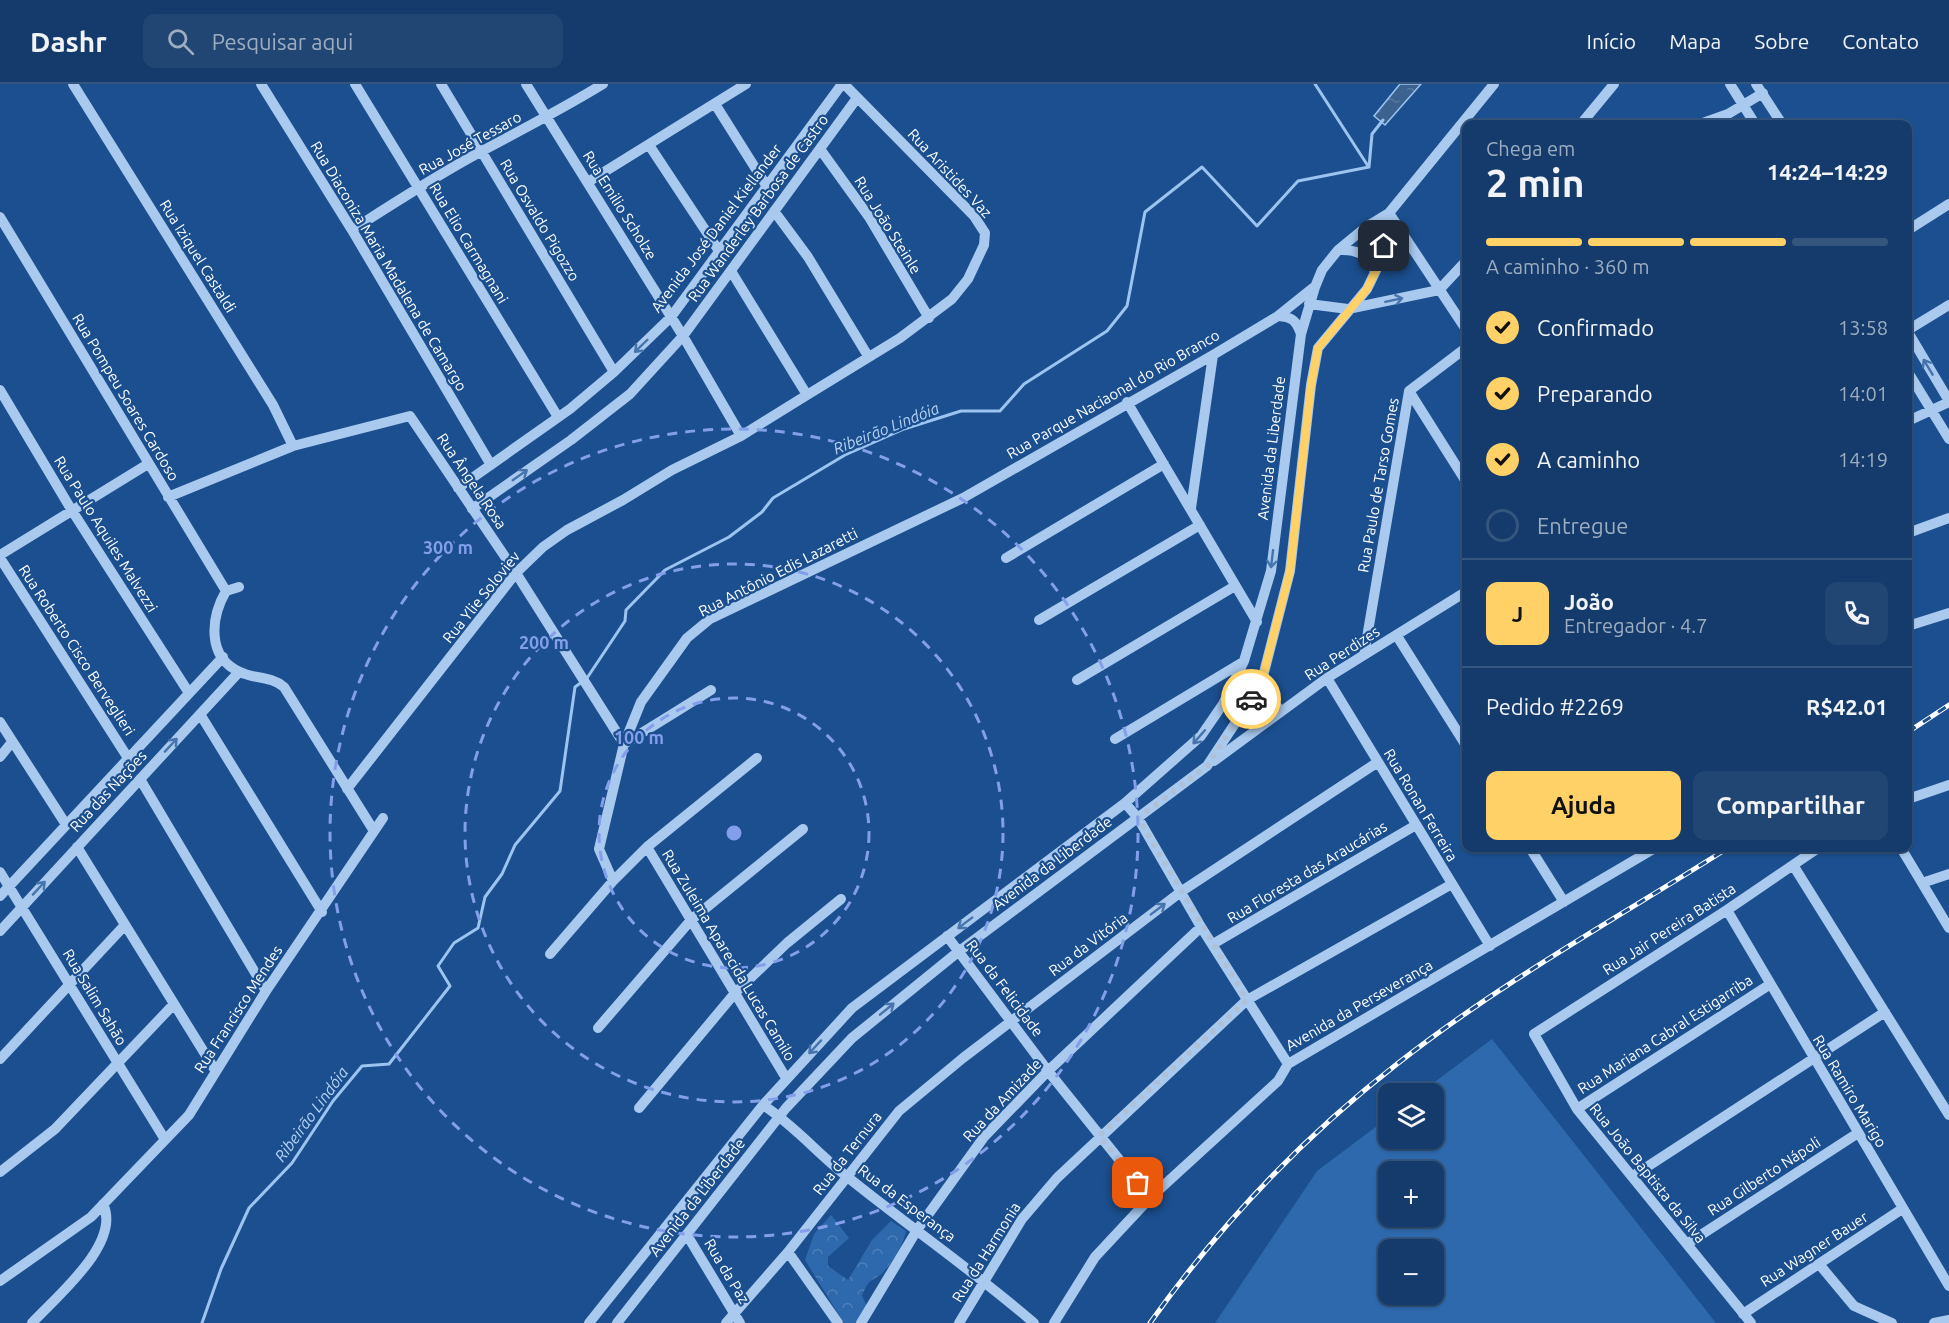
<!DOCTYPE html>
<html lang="pt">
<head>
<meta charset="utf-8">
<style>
  body { margin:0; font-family:Ubuntu,sans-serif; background:#214673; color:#f1f3f6; height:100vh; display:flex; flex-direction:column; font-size:22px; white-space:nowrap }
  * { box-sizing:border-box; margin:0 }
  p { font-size:20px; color:#9dadc1 }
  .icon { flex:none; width:33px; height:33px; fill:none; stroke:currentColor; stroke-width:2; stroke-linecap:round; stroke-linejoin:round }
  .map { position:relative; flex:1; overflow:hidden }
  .sheet { position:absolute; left:1462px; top:36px; width:450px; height:732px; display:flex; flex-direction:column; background:#143b6b; border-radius:12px; box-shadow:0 2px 4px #0004,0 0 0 2px #33557e }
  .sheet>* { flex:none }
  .buttons { position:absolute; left:1378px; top:999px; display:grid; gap:12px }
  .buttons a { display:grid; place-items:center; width:66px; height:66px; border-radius:12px; background:#143b6b; box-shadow:0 2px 4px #0004,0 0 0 2px #33557e; font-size:30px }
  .pin { position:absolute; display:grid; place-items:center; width:51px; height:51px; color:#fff; margin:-26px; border-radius:12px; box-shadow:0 3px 9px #0006 }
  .courier { position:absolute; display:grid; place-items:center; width:60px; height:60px; margin:-30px; border:4px solid #ffd166; border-radius:50%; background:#fff; color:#222; box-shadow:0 2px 8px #0007 }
  .overview em { font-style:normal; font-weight:700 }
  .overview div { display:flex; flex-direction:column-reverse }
  .overview { display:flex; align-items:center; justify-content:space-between; height:102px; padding:0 24px }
  h1 { font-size:39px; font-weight:700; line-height:45px }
  .bar { display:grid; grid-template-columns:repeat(4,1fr); gap:9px 6px; align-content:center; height:72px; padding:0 24px }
  .bar i { height:8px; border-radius:4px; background:#33557e }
  .bar .current { background:#ffd166 }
  .bar p { grid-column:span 4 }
  .line { display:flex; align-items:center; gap:15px; padding:0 24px; border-top:2px solid #33557e }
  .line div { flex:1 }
  .round { display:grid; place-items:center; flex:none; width:63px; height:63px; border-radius:12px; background:#214673 }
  ol { padding:0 24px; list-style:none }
  li { display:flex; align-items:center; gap:18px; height:66px }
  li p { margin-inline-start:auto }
  li .icon { padding:6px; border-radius:50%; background:#ffd166; color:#111; stroke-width:4 }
  li:last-child { color:#9dadc1 }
  li i { width:33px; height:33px; border:3px solid #33557e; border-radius:50% }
  .primary-button { display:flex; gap:12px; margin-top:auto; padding:12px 24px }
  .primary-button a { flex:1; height:69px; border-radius:12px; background:#ffd166; color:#111; font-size:24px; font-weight:700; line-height:69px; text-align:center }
  .primary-button a+a { background:#214673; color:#f1f3f6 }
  header { display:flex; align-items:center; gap:36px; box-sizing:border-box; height:84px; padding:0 30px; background:#143b6b; border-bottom:2px solid #33557e }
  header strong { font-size:28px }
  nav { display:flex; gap:33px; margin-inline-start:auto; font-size:21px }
  .search { width:420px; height:54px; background:#214673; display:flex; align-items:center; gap:15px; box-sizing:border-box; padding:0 21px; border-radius:12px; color:#9dadc1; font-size:22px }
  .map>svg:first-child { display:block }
  .forest { fill:url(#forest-crowns) }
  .pitch { fill:#2e69ad; fill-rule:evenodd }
  .water { fill:url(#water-ripples); stroke:#9cc4f0; stroke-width:1.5 }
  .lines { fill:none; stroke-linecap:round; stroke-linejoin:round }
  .stream { stroke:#9cc4f0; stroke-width:3 }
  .minor { stroke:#a9c9ee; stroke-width:10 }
  .rail-casing { stroke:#fff; stroke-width:5 }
  .rail { stroke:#1b4f8f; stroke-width:3; stroke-dasharray:9; stroke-linecap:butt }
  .oneway { stroke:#4674ac }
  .done { stroke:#afc1d8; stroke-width:6; stroke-dasharray:0 10.8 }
  .route { stroke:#ffd166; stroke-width:8 }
  .ring { fill:none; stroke:#839eea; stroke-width:3; stroke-dasharray:10 8 }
  .labels { text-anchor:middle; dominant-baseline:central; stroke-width:4.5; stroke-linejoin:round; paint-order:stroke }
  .street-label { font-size:15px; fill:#fff; stroke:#1b4f8f }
  .water-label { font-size:16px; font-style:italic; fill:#b5d3f5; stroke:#1b4f8f }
  .centre { fill:#839eea; stroke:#1b4f8f; stroke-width:3 }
  .ring-label { font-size:18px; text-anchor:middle; font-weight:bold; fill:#839eea; stroke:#1b4f8f; stroke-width:4.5; stroke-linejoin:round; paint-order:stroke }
</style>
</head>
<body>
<header>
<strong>Dashr</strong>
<div class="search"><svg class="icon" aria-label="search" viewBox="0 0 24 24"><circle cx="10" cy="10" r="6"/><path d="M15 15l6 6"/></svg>Pesquisar aqui</div>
<nav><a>Início</a><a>Mapa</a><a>Sobre</a><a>Contato</a></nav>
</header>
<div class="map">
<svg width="1949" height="1239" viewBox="0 0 1949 1239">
  <defs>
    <pattern id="forest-crowns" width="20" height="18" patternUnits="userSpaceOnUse" patternTransform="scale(1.5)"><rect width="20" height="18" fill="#2e69ad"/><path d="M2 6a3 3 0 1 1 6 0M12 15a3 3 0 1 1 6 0" fill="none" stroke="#4d80b9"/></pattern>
    <pattern id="water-ripples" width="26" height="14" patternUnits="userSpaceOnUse" patternTransform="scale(1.5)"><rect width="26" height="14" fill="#3c6290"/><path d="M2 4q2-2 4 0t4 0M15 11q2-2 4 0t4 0" fill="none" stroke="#597aa1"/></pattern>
  </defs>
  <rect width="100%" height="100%" fill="#1b4f8f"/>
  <path class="forest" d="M831,1131L849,1154L828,1173V1182L848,1196L872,1156L891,1137L906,1147C903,1161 895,1175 886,1185C874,1199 870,1191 862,1212L867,1222L856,1239H844L805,1176L814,1150Z"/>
  <path class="pitch" d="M1492,955L1716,1239H1215L1317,1087L1389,1033V1054H1434V1010L1420,1009ZM1389,1088H1434V1132H1389ZM1389,1166H1434V1210H1389Z"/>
  <path class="water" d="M1400,0H1421L1385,41L1374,32Z"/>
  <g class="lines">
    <path class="stream" d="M1315,0L1368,82
      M587,594L625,537L626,526L665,486L729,453L762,428L773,414L845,371L904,345L961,327H1000L1024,300L1107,247L1127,222L1145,128L1202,83L1257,142L1298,97L1369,83L1372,50L1383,36
      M202,1239L221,1185L249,1124L292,1079L333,1017L362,982L389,980L450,902L438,882L454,859L478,844L485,813L502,790L515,761L560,707L575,603L582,598"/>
    <path class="minor" d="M73,0L273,321L293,362
      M261,0L352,146L491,381
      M355,0L558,333
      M441,0L614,288
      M526,0L683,252L741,352
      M1730,0L1755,40
      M1756,0L1782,40
      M715,20L766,101
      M1581,40L1614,0
      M1700,40L1728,30L1763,9
      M649,61L719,167
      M820,65L869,133L929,234
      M588,98L746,0
      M774,127L808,173L868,272
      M1389,129L1467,247
      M0,133L226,507
      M352,146C394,119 437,91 482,67C523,45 564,24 603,0
      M1908,146L1949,120
      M1338,166C1357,165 1368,170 1375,188
      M1309,220L1348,225L1439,206L1467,176
      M1278,232C1292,233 1296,236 1301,250
      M1908,246L1949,221
      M1908,248L1949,317
      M1908,288L1949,355
      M0,306L71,425L189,609
      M1409,307L1467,399
      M807,311L900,254L952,215L968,195L984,161L985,149L974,132L844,0
      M1127,318L1257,538
      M1908,337L1949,318
      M458,404L570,325L614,288L671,233L842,0
      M168,413L293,362L410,332L516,489L624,660
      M1191,424L1213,271
      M472,425L571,356L630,310L683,252L857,14
      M1908,449L1949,434
      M0,471L148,380
      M0,474L128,674
      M1006,474L1164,380
      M239,503L226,507C211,533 206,573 240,588C254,595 271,592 284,603L374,747
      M1039,536L1200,441
      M1908,542L1949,529
      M1397,552L1467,663
      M1364,571L1409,307L1467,263
      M1327,594L1490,862
      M1077,596L1235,502
      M1261,600L1281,628
      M200,630L322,828
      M0,638L65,739
      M1115,655L1243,578
      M624,660L711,606
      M0,673L12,658
      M1214,677L1327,594L1467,507
      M140,695L266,907
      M347,705L516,489L543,463L567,446L623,416L672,386L741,352L807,311L731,187
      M1908,715L1949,701
      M1125,719L1138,734L1201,843L1288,980
      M77,763L215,986
      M647,763L786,994
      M1530,764L1564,818
      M1901,764L1949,844
      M1793,781L1949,1031
      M0,788L164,1054
      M613,797L599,765L624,660L641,618L687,554L710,535L963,414L1213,271L1278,232L1313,204
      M1922,799L1949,790
      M0,812L223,573
      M1727,826L1949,1202
      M0,847L239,588
      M947,852L1048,987L1150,1114
      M1213,860L1416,741
      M550,870L613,797L647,763L757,674
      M598,944L691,836L803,745
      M0,975L125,841
      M763,1021C795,1042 820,1072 850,1095C911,1144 975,1188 1034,1239
      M639,1024L735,909L787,859L841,815
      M1577,1025L1769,901
      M0,1088L55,1045L174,920
      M1633,1092L1885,928
      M687,1151L740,1239
      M1687,1160L1858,1049
      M788,1168L838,1239
      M1819,1180L1854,1222L1892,1239
      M0,1197L91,1133L189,1031L266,907L383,734
      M1743,1230L1902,1125
      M32,1239C56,1213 122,1159 103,1120
      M589,1239L763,1021L852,924L1125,719L1201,652L1223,620L1244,577L1271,487L1301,250L1315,203L1322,186L1338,166L1366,143L1389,129L1494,0
      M617,1239L786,1024L852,954L958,868L1207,682L1261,600L1290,487L1311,301L1318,264L1367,205L1382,174L1389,129
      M726,1239L788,1168L899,1027L963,974L1182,807L1378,678
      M861,1239L917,1146L984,1053L1048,987L1201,843
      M959,1239L1022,1135L1057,1094L1247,916L1452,800
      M1054,1239L1095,1173L1150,1114L1278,997L1288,980L1655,764
      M1751,1239L1577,1025L1534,950L1727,826L1818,764
      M1934,1239L1949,1236"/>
    <defs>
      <path id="rail" d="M1908,648L1949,621
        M1150,1239C1219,1142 1303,1053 1397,980C1500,899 1617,834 1728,764"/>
    </defs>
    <use href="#rail" class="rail-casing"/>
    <use href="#rail" class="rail"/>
  </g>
  <defs><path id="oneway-shaft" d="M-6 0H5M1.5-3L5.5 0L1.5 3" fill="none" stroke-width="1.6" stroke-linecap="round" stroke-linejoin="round" transform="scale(1.5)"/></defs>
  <g class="oneway">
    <use href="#oneway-shaft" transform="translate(1394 216) rotate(-12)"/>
    <use href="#oneway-shaft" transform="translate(641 262) rotate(136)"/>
    <use href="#oneway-shaft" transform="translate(1928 283) rotate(-121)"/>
    <use href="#oneway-shaft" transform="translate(520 391) rotate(-35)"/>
    <use href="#oneway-shaft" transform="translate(1272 475) rotate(97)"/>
    <use href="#oneway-shaft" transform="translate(1199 653) rotate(131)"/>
    <use href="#oneway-shaft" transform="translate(171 661) rotate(-47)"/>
    <use href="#oneway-shaft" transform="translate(39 804) rotate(-47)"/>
    <use href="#oneway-shaft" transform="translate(1158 825) rotate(-37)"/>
    <use href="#oneway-shaft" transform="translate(965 839) rotate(143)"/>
    <use href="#oneway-shaft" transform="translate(887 925) rotate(-39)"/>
    <use href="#oneway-shaft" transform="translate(815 963) rotate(133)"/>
  </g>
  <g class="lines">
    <path class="done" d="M1138,1099L1099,1052L1247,916L1138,734L1207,682L1251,615"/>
    <path class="route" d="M1251,615L1261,600L1290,487L1311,301L1318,264L1367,205L1382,174L1384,162"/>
  </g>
  <g class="ring">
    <circle cx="734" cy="749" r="135"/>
    <circle cx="734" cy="749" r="269"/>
    <circle cx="734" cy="749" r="404"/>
  </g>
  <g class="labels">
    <g class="street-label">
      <text transform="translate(470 59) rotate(-29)">Rua José Tessaro</text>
      <text transform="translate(950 89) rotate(47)">Rua Aristides Vaz</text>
      <text transform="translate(620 121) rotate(58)">Rua Emilio Scholze</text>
      <text transform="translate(758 124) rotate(-54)">Rua Wanderley Barbosa de Castro</text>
      <text transform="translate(540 136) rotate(59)">Rua Osvaldo Pigozzo</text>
      <text transform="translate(888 141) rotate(58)">Rua João Steinle</text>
      <text transform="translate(716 144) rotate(-53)">Avenida José Daniel Kiellander</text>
      <text transform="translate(469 159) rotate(59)">Rua Elio Carmagnani</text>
      <text transform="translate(198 172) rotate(58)">Rua Iziquel Castaldi</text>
      <text transform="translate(389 182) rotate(59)">Rua Diaconiza Maria Madalena de Camargo</text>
      <text transform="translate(1113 310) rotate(-30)">Rua Parque Naciaonal do Rio Branco</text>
      <text transform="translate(126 313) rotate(59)">Rua Pompeu Soares Cardoso</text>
      <text transform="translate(1271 364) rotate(-83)">Avenida da Liberdade</text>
      <text transform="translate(472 397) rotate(56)">Rua Ângela Rosa</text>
      <text transform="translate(1378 401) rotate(-80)">Rua Paulo de Tarso Gomes</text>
      <text transform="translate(106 450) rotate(58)">Rua Paulo Aquiles Malvezzi</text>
      <text transform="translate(778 488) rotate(-27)">Rua Antônio Edis Lazaretti</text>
      <text transform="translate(481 513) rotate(-51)">Rua Ylie Soloviev</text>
      <text transform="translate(77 566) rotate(57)">Rua Roberto Cisco Berveglieri</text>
      <text transform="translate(1342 569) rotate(-33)">Rua Perdizes</text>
      <text transform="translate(108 707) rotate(-47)">Rua das Nações</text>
      <text transform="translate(1421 721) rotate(59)">Rua Ronan Ferreira</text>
      <text transform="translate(1052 779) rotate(-37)">Avenida da Liberdade</text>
      <text transform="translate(1307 788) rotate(-31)">Rua Floresta das Araucárias</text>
      <text transform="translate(1669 845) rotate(-33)">Rua Jair Pereira Batista</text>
      <text transform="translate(1088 860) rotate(-37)">Rua da Vitória</text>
      <text transform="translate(729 871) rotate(59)">Rua Zuleima Aparecida Lucas Camilo</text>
      <text transform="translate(1005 904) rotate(53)">Rua da Felicidade</text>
      <text transform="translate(95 913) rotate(59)">Rua Salim Sahão</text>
      <text transform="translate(1359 921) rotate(-30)">Avenida da Perseverança</text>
      <text transform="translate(238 925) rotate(-57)">Rua Francisco Mendes</text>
      <text transform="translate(1665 950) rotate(-33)">Rua Mariana Cabral Estigarriba</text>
      <text transform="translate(1850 1007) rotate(59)">Rua Ramiro Marigo</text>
      <text transform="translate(1002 1016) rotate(-47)">Rua da Amizade</text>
      <text transform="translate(847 1069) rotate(-52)">Rua da Ternura</text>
      <text transform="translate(1648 1089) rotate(51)">Rua João Baptista da Silva</text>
      <text transform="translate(1764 1092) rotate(-33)">Rua Gilberto Nápoli</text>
      <text transform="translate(697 1113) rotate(-52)">Avenida da Liberdade</text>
      <text transform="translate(907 1119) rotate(37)">Rua da Esperança</text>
      <text transform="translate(1814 1165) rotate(-33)">Rua Wagner Bauer</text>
      <text transform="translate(986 1168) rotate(-58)">Rua da Harmonia</text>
      <text transform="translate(727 1187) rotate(59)">Rua da Paz</text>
    </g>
    <g class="water-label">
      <text transform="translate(886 344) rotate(-22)">Ribeirão Lindóia</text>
      <text transform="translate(311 1030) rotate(-54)">Ribeirão Lindóia</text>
    </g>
  </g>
  <circle cx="734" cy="749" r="9" class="centre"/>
  <g class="ring-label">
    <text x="448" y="470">300 m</text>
    <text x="544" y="565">200 m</text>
    <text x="639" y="660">100 m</text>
  </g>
</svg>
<div class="buttons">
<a><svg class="icon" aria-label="layers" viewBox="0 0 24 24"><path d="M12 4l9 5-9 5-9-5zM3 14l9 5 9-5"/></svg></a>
<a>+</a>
<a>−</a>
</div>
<div class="pin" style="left:1138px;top:1099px;background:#ea580c"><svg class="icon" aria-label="bag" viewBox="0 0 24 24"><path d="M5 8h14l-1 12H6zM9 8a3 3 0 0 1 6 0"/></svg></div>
<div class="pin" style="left:1384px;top:162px;background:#1f2937"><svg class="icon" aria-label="home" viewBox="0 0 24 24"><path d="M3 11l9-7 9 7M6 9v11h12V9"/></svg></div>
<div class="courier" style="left:1251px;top:615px"><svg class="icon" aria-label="car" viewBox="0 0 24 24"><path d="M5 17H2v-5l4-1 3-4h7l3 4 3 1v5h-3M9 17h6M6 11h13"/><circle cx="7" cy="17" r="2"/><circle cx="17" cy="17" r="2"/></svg></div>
<section class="sheet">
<div class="overview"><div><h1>2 min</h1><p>Chega em</p></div><em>14:24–14:29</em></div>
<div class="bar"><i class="current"></i><i class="current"></i><i class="current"></i><i></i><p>A caminho · 360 m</p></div>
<ol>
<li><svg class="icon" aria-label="check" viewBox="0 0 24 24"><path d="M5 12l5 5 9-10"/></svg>Confirmado<p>13:58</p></li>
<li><svg class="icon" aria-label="check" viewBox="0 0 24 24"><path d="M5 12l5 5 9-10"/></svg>Preparando<p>14:01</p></li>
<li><svg class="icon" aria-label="check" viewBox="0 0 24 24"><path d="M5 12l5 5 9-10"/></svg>A caminho<p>14:19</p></li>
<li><i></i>Entregue</li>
</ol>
<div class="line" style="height:108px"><b class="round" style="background:#ffd166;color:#111">J</b><div><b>João</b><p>Entregador · 4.7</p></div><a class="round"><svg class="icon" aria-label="phone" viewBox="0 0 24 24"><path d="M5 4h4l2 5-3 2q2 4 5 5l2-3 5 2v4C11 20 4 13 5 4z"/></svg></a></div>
<div class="line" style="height:78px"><div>Pedido #2269</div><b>R$42.01</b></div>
<div class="primary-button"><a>Ajuda</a><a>Compartilhar</a></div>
</section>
</div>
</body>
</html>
